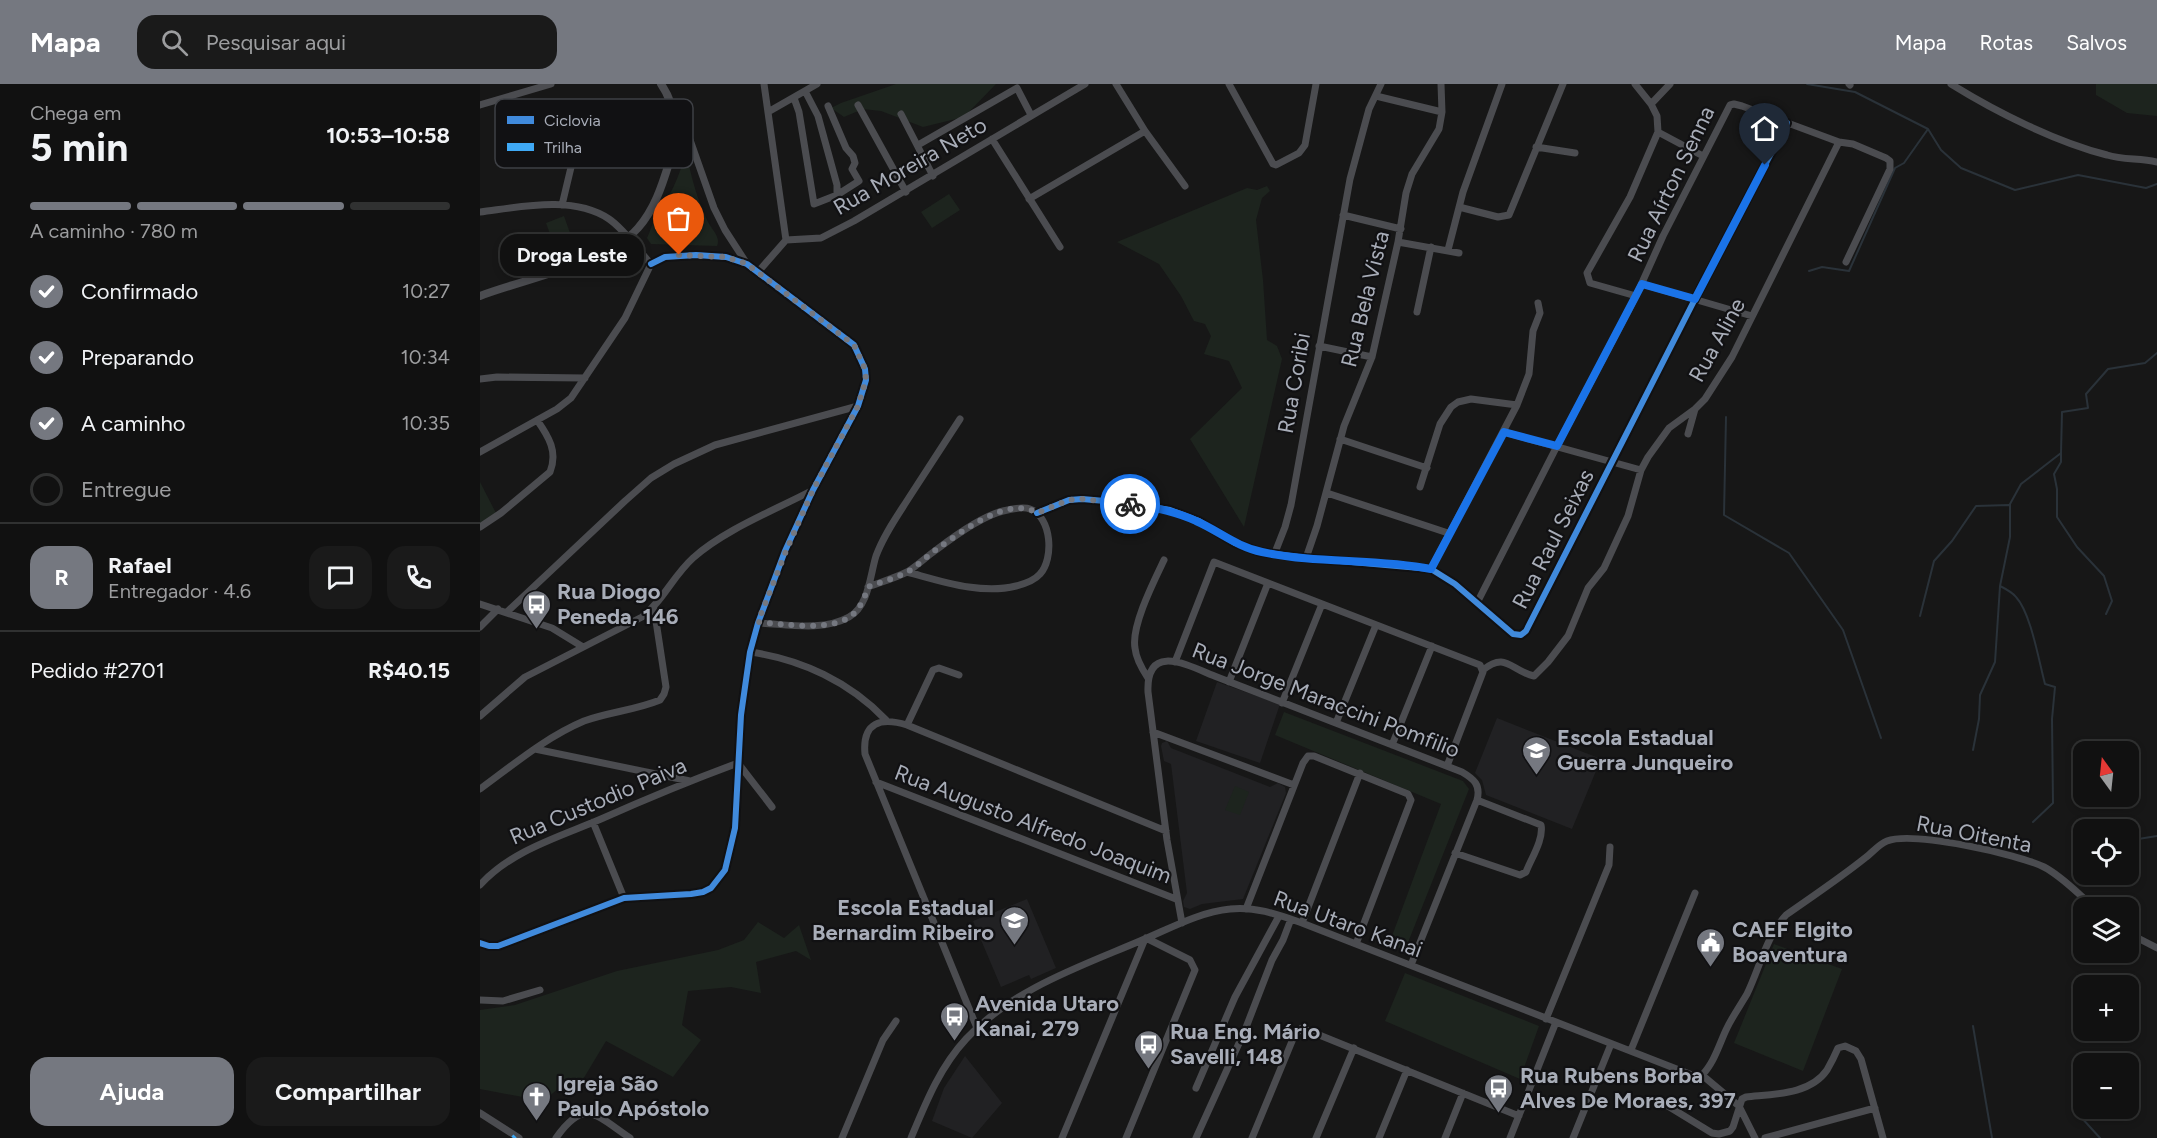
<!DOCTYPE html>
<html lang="pt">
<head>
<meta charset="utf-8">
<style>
  body { margin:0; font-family:Figtree,sans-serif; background:#1a1a1a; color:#f1f3f6; height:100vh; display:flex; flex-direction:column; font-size:22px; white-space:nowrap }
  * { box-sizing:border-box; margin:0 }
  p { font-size:20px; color:#9c9d9f }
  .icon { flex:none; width:33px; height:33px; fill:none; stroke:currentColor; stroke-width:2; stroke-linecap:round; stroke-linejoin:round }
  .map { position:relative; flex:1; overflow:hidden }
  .sheet { display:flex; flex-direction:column; background:#111; width:480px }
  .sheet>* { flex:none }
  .needle { width:39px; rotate:345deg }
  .tools { position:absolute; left:1593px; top:657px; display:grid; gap:12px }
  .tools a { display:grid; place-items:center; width:66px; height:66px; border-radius:12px; background:#111; box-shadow:0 3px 9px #0003,0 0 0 2px #303131; font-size:30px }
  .pin { position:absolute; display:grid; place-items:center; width:51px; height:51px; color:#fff; margin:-62px -26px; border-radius:50% 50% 50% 0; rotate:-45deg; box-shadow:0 0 6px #0007 }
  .pin .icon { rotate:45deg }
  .courier { position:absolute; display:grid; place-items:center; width:60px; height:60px; margin:-30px; border:4px solid #1a73e8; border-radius:50%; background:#fff; color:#222; box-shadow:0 2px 8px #0007 }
  .bubble { position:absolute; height:42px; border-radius:18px; background:#111; box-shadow:0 3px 9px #0003,0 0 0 2px #303131; font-size:20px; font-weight:700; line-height:42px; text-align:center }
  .head em { font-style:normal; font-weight:700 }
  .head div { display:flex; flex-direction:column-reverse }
  .head { display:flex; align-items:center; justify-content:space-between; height:102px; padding:0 30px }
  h1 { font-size:39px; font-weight:700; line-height:45px }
  .bar { display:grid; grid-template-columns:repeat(4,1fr); gap:9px 6px; align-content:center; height:72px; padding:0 30px }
  .bar i { height:8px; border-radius:4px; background:#303131 }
  .bar .current { background:#757880 }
  .bar p { grid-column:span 4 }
  .line { display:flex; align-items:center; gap:15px; padding:0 30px; border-top:2px solid #303131 }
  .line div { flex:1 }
  .round { display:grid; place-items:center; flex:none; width:63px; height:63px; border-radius:18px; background:#1a1a1a }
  ol { padding:0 30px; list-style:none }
  li { display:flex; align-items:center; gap:18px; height:66px }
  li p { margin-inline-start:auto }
  li .icon { padding:6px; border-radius:50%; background:#757880; color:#fff; stroke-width:4 }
  li:last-child { color:#9c9d9f }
  li i { width:33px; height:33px; border:3px solid #303131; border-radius:50% }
  .primary-button { display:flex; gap:12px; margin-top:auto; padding:12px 30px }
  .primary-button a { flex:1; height:69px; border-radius:18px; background:#757880; color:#fff; font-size:24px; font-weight:700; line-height:69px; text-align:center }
  .primary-button a+a { background:#1a1a1a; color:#f1f3f6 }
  header { display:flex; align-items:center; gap:36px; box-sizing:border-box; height:84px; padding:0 30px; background:#757880; color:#fff }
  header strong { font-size:28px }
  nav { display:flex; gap:33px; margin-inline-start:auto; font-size:21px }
  .search { width:420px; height:54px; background:#1a1a1a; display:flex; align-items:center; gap:15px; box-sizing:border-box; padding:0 21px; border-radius:18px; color:#9c9d9f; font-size:22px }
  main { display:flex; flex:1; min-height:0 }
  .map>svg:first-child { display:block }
  .built { fill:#212123 }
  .green { fill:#1d241e }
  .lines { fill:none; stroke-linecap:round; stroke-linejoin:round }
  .stream { stroke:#2a3239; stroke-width:2 }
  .minor { stroke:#4b4c50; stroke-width:7 }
  .tertiary { stroke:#4b4c50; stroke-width:8 }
  .quiet { stroke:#3fa9f5; stroke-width:4.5; stroke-dasharray:9 4.5; stroke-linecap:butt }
  .cycleway-casing { stroke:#111113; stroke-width:10 }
  .cycleway { stroke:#408adc; stroke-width:6 }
  .done { stroke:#757880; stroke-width:6; stroke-dasharray:0 10.8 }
  .route { stroke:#1a73e8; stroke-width:8 }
  .labels { text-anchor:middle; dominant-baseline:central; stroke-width:4.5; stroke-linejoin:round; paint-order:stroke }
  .street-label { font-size:22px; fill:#a8adb8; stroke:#111113 }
  .poi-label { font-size:22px; font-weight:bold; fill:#a8adb8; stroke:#111113; text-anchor:start }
  .key { fill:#111113; stroke:#3e4045; stroke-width:1.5 }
  .key-label { font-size:16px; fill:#a8adb8 }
</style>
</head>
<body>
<header>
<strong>Mapa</strong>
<div class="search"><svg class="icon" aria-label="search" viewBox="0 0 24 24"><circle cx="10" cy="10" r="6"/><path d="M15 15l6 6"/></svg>Pesquisar aqui</div>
<nav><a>Mapa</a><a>Rotas</a><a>Salvos</a></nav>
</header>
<main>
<section class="sheet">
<div class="head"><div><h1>5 min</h1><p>Chega em</p></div><em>10:53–10:58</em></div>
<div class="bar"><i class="current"></i><i class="current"></i><i class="current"></i><i></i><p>A caminho · 780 m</p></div>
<ol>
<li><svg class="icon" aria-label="check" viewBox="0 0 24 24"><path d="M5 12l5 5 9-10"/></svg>Confirmado<p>10:27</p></li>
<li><svg class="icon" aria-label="check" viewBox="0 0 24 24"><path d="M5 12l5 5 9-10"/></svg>Preparando<p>10:34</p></li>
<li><svg class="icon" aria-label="check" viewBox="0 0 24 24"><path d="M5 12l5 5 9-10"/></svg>A caminho<p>10:35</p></li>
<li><i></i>Entregue</li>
</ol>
<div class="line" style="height:108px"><b class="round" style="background:#757880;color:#fff">R</b><div><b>Rafael</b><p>Entregador · 4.6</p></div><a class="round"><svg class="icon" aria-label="chat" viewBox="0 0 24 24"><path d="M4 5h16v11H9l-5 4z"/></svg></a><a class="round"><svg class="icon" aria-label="phone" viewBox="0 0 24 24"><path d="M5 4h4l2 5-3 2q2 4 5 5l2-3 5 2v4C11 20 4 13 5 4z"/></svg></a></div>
<div class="line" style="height:78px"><div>Pedido #2701</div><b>R$40.15</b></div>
<div class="primary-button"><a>Ajuda</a><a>Compartilhar</a></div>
</section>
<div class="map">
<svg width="1677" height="1054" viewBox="0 0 1677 1054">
  <rect width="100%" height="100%" fill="#171717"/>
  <path class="built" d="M737,598L800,620L780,679L716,657Z
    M1017,634L1121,675L1092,745L1006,711L1002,696L995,689Z
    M687,657L691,664L790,703L798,699L805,703L806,709L763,815L722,820L710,825L704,823L703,817L707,809L691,680L684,677L681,662L682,659Z
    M547,815L576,884L551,895L549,891L521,903L493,837Z
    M485,972L522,1019L492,1054L452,1037L464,1004Z"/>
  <path class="green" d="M416,0H516L484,33L443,43L401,27L383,25L364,33L351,24L361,19Z
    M1616,0H1677V32L1647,29L1616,11Z
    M206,65C210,90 217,115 228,138C232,146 241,153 237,162L171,160L167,154C170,148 171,142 175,136C189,113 201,92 206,65Z
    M787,102L790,107L782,114L776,136L783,196L787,256L797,262L802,275L764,443L710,355L762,304L749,277L724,270L731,252L725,240L714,237L701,212L679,180L637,158L767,104L777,106Z
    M469,110L480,126L452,144L441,128Z
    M84,132L95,163L77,169L66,139Z
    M0,398L17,431L0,439Z
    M804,628L983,697L989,705L925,866L909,860L961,720L795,651Z
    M755,702L769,708L760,731L745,726Z
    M278,838L304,854L319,841L331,876L316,867L276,878L281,909L251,903L208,907L202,941L221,956L193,993L126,957L102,997L82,1001L64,1017L0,1005V926L35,921L137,887L238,866L264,856Z
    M1294,860L1362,885L1323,987L1254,959Z
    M925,889L1059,942L1040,995L905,937Z"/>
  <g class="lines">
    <path class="stream" d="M1327,0L1375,8L1448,45L1461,66L1481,84L1535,106L1598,91L1666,104L1677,100
      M1329,187L1342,183L1369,187L1415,84L1424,79L1448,45
      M1246,333L1244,431L1309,469L1363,546L1401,654
      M1581,369V378L1574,390L1577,405V433L1597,463L1624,492L1632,517L1626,530
      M1520,502C1526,505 1532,508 1536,513C1551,529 1559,578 1565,600L1575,603L1572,635L1573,719L1553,738
      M1440,532L1454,477L1472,457L1496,422L1529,421
      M1493,666L1499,635L1500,611L1515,578L1520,502L1530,453V420L1541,400L1581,369L1582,328L1608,324L1606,310L1628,285L1665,279L1677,269
      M1652,756L1677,752
      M1493,942L1512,1054
      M1604,1021L1600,1032L1620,1054"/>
    <path class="minor" d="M284,0L306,156
      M636,0L665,47L705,102
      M749,0L793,80L796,81L819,69L825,61L836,0
      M1155,0L1171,20L1177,32L1178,48L1150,113L1107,189L1110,199L1156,212
      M1369,0L1370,1
      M1471,0C1516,28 1576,58 1627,71C1643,76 1660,74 1677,78
      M325,7L338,32L357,101V111
      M896,12L962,28
      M314,14L319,28L334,120L357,111L379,97L372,85L375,79L373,72L366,64L348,22
      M1171,20L1190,0
      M0,21L71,0
      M378,21L426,108
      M194,26L210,56L234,124L245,146L267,180
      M288,28L337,0
      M421,30L453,92
      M1178,48L1223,72
      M512,55L580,163
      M438,61L537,4L551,31
      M1056,63L1095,69
      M549,115L665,47
      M82,121L93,75
      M979,123L1018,133L1029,131L1083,0
      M0,128C40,123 93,111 129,135C144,145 159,167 171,180
      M863,131L921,145
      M918,158L979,169
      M968,166L983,108L1022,0
      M278,188L306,156L341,154L374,137L605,0
      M1162,200L1272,232
      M937,228L951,163
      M839,262L892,273
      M0,295L17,293L105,294
      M1024,348L1161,386
      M1208,350L1215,325
      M860,355L947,384
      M0,368L77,325L91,314L145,234L171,180
      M940,403L960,340L971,323L978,318L991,315L1037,321
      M847,409L968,449
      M557,429L589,416L602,415L648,419L690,426L719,437L755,459L780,468L826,474L951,485L975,500L1033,550L1041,551L1046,547L1215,215L1307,39
      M0,443L21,429L70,388C78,368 69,353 57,336
      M794,471L805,443L811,421L870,95L889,25L901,0
      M826,474L837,442L864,342L892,273L918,158L926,109L932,90L959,45L962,28L961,0
      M951,485L1037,321L1049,290L1053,247L1060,229L1058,219
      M388,503C401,498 415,494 427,488C437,482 446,473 456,466C473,453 502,432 523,427C531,425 543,422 550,425C572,433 574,475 560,490C554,497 544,500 536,502C501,511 461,497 427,488
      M997,519L1077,362L1156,212L1183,152L1250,21L1254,20L1262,22L1359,58L1373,60L1406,74L1410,77V85L1366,178
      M0,520L72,544L103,563
      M27,528L145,417L171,394L194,380L235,361L378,322
      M278,539C306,540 342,548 369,533C389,522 390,491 396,472C404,450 418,431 430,412C447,386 464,360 480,335
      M0,543L18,525
      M270,568C321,575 370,598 406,636
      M695,578L734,478L1000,581L1003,588L967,682
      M1003,586C1026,567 1031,587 1054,592L1068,578L1088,552L1108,504L1124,484L1148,432L1161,386L1168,373L1189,344L1215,325L1225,315L1252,273L1359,58
      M668,594C662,585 656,575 655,564C651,542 674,497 684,476
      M749,598L788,499
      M802,619L842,520
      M0,632L45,593L162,533C183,517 193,492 213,474C244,446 295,426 333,406
      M856,639L896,541
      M427,641L453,586L459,584L479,591
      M673,648L814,701
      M912,661L952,562
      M55,665L210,697
      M396,698L696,815
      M0,705C33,681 66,653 104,637C129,628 156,626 180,616L184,610L186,603L174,524
      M113,738L144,814
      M975,769L1040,791L1046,788C1051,775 1064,755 1061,741L997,716
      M0,801C32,766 79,753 121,735C166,715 212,696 258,679L292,723
      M766,825L823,679L828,672H834L928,710L931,716L876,860
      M702,839L687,756L668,608C666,557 709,582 737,593L982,688C994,695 1001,701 997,716L931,881
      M822,839L880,689
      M1648,849L1677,864
      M0,859L9,862H18L144,814L211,810L223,808L231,804L245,786L255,744L261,631L270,568L278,539L305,467L333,406L378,322L386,296L385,285L374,261L267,180L246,173L216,171L185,173L171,180
      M0,916L23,917L60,906
      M1066,935L1129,781L1130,763
      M497,944L385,670C382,638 401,633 427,641L686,747
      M1151,966L1215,809
      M1222,991C1234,979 1239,961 1246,946C1252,933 1260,922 1267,910C1280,883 1286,853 1306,831C1333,812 1360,794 1385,774C1392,769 1399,760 1407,757C1433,747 1538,770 1564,783C1583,793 1598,810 1615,824
      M1222,991L1259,1022L1275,1054
      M716,1004L755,913L799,832
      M1178,1016L1232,1049L1239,1050L1250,1047L1253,1043L1262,1015L1266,1013C1293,1010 1330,1011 1347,986C1351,979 1355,971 1358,964L1365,962L1376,967L1381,975L1403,1054
      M0,1029L39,1054
      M76,1054C105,1013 116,1031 150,1054
      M362,1054L403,956L416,937
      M431,1054C446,1018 460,983 486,955C533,905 599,883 660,857C689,845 719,828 750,825C775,822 799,831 822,839L1212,991H1222
      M582,1054L665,855
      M646,1054L715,886L710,876L666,854
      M716,1054L765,946L792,876L803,856L811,835
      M772,1054L815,950L822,944L1039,1032
      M836,1054L874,964
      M899,1054L927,986
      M965,1054L983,1009
      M1030,1054L1076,938
      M1093,1054L1131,960
      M1285,1054L1395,1024"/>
    <path class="tertiary" d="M0,212C44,195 128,179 158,144C174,126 182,102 189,79C198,52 197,23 181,0"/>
    <path class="quiet" d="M33,1054L35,1052"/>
    <defs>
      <path id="cycleway" d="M557,429L589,416L602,415L648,419L690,426L719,437L755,459L780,468L826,474L951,485L975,500L1033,550L1041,551L1046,547L1215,215L1307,39
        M0,859L9,862H18L144,814L211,810L223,808L231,804L245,786L255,744L261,631L270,568L278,539L305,467L333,406L378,322L386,296L385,285L374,261L267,180L246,173L216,171L185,173L171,180"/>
    </defs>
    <use href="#cycleway" class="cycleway-casing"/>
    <use href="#cycleway" class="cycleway"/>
  </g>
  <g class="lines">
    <path class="done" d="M199,171L246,173L267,180L374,261L385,285L386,296L378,322L333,406L306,467L278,538C303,540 350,548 371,532C380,525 385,513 388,503C401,498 416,494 427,488C438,482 447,472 457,465C481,448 529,411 557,429L589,416L602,415L650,420"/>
    <path class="route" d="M650,420C673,423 695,427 716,437C739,447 757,463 782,468C837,480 895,474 951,485L1024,348L1077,362L1162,200L1215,215L1285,81"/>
  </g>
  <defs>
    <symbol id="bus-pin" viewBox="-11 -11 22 30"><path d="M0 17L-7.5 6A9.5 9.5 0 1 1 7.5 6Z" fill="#757880" stroke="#111113"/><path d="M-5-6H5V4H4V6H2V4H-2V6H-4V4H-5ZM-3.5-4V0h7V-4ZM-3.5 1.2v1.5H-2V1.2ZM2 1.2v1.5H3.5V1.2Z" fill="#fff"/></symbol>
    <symbol id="school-pin" viewBox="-11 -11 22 30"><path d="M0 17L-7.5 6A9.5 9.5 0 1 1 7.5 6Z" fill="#757880" stroke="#111113"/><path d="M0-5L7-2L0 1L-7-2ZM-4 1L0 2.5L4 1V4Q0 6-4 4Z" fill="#fff"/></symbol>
    <symbol id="civic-pin" viewBox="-11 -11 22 30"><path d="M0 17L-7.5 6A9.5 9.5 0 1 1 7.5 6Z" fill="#757880" stroke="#111113"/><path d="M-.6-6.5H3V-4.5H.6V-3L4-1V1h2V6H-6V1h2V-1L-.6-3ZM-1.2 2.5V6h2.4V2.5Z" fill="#fff"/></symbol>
    <symbol id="church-pin" viewBox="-11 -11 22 30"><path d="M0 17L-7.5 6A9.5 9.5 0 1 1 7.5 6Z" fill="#757880" stroke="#111113"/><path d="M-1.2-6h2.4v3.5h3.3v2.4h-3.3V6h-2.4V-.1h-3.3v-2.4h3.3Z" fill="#fff"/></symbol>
  </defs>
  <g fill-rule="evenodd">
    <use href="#bus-pin" x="40" y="504" width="33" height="45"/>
    <use href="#school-pin" x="1040" y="650" width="33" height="45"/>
    <use href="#school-pin" x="518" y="820" width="33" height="45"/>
    <use href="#civic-pin" x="1214" y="842" width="33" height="45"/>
    <use href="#bus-pin" x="458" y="916" width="33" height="45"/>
    <use href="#bus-pin" x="652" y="944" width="33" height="45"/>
    <use href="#bus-pin" x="1002" y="988" width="33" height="45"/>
    <use href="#church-pin" x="40" y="996" width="33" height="45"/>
  </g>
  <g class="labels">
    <g class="street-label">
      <text transform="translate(430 82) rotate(-30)">Rua Moreira Neto</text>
      <text transform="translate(1191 100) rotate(-64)">Rua Aírton Senna</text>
      <text transform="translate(885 215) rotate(-76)">Rua Bela Vista</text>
      <text transform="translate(1237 256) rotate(-61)">Rua Aline</text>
      <text transform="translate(814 299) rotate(-80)">Rua Coribi</text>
      <text transform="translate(1073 455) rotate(-63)">Rua Raul Seixas</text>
      <text transform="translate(846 616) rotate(21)">Rua Jorge Maraccini Pomfilio</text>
      <text transform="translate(118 717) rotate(-23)">Rua Custodio Paiva</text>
      <text transform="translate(553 740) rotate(21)">Rua Augusto Alfredo Joaquim</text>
      <text transform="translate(1494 750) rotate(11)">Rua Oitenta</text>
      <text transform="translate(868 840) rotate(20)">Rua Utaro Kanai</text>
    </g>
    <g class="poi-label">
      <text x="77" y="507">Rua Diogo<tspan x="77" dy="25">Peneda, 146</tspan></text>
      <text x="1077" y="653">Escola Estadual<tspan x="1077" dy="25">Guerra Junqueiro</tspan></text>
      <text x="514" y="823" text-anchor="end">Escola Estadual<tspan x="514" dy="25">Bernardim Ribeiro</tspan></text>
      <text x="1252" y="845">CAEF Elgito<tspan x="1252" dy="25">Boaventura</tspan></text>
      <text x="495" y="919">Avenida Utaro<tspan x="495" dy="25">Kanai, 279</tspan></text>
      <text x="690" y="947">Rua Eng. Mário<tspan x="690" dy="25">Savelli, 148</tspan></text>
      <text x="1040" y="991">Rua Rubens Borba<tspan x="1040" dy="25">Alves De Moraes, 397</tspan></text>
      <text x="77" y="999">Igreja São<tspan x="77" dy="25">Paulo Apóstolo</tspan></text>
    </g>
  </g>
  <rect x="15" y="15" width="198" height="69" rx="9" class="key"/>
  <rect x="27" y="32" width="27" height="8" fill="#408adc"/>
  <rect x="27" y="59" width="27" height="8" fill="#3fa9f5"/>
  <g class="key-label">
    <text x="64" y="42">Ciclovia</text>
    <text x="64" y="69">Trilha</text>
  </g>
</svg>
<div class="tools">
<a><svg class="needle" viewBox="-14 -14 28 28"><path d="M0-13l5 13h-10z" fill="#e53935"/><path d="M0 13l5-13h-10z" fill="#9c9d9f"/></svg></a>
<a><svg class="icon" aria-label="locate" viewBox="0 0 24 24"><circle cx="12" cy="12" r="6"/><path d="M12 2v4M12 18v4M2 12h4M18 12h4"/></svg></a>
<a><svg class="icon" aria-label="layers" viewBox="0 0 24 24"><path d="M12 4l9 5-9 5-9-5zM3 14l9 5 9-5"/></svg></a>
<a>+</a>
<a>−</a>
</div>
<div class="pin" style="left:199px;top:171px;background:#ea580c"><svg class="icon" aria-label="bag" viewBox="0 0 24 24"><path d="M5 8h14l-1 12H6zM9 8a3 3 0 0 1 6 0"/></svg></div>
<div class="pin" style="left:1285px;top:81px;background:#1f2937"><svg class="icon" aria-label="home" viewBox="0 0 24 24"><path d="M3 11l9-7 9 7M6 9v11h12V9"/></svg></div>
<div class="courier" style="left:650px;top:420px"><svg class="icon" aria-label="bike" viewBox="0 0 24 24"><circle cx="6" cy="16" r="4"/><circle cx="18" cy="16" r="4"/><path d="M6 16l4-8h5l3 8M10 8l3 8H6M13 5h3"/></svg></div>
<div class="bubble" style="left:20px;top:150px;width:144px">Droga Leste</div>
</div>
</main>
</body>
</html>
